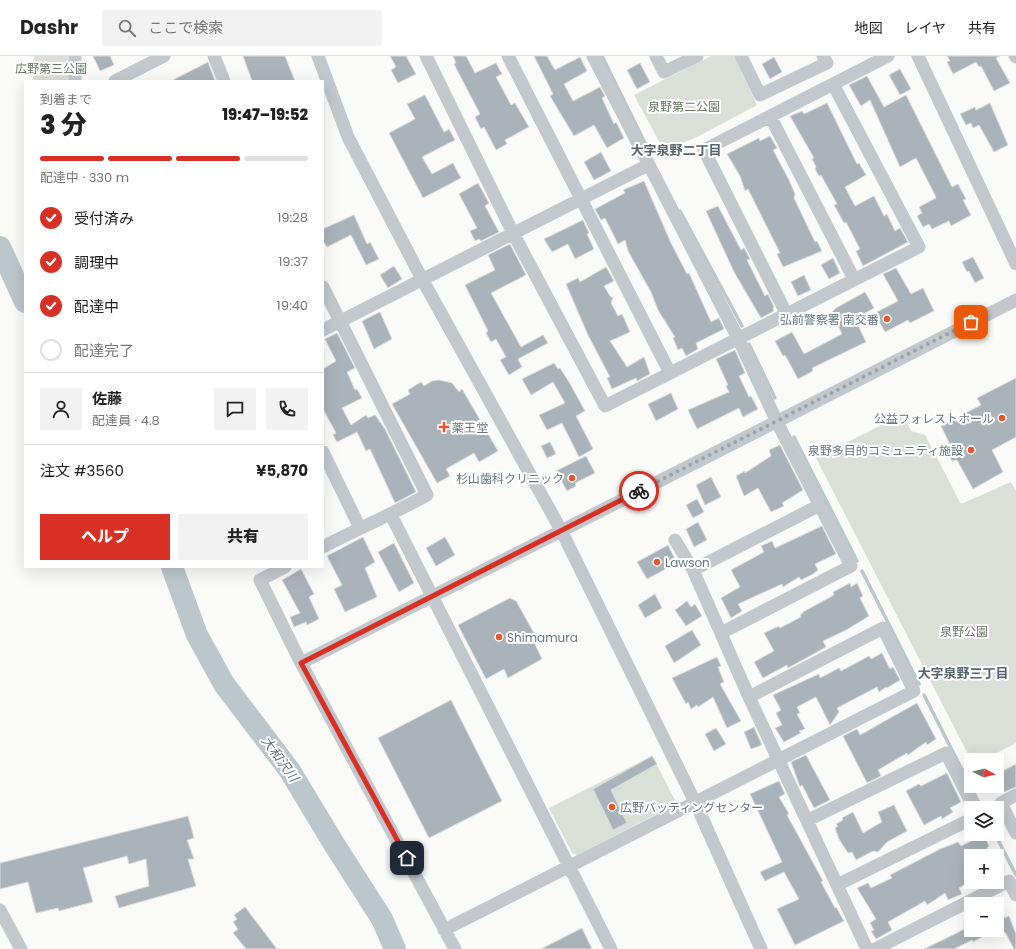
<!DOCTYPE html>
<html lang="ja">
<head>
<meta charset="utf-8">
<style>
  body { margin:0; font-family:Poppins,"Noto Sans JP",sans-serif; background:#f2f2f2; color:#222; height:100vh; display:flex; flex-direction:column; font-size:15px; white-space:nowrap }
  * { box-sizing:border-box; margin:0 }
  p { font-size:13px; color:#767676 }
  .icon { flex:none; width:22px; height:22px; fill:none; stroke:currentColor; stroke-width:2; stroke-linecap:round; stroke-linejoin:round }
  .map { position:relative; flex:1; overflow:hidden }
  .sheet { position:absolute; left:24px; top:24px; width:300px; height:488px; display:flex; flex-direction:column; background:#fff; border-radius:0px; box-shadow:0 4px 16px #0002 }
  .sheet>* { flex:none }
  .needle { width:26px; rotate:97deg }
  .controls { position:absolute; left:964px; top:697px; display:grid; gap:8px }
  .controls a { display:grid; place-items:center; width:40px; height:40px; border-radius:0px; background:#fff; box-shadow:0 4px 16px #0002; font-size:20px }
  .pin { position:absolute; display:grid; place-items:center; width:34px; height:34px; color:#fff; margin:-17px; border-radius:8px; box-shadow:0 2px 6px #0006 }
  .courier { position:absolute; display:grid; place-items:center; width:40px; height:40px; margin:-20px; border:3px solid #d93025; border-radius:50%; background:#fff; color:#222; box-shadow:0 1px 5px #0007 }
  .headline em { font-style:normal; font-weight:800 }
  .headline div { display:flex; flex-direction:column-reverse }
  .headline { display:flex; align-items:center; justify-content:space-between; height:68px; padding:0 16px }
  h1 { font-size:26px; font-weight:800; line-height:30px }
  .bar { display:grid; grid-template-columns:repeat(4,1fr); gap:6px 4px; align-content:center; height:48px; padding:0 16px }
  .bar i { height:5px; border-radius:3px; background:#e0e0e0 }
  .bar .current { background:#d93025 }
  .bar p { grid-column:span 4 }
  .line { display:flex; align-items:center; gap:10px; padding:0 16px; border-top:1px solid #e0e0e0 }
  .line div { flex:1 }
  .round { display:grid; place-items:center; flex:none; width:42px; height:42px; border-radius:0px; background:#f2f2f2 }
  ol { padding:0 16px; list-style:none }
  li { display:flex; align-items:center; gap:12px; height:44px }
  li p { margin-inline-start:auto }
  li .icon { padding:4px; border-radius:50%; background:#d93025; color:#fff; stroke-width:4 }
  li:last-child { color:#767676 }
  li i { width:22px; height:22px; border:2px solid #e0e0e0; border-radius:50% }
  .cta { display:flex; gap:8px; margin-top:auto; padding:8px 16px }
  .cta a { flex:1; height:46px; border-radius:0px; background:#d93025; color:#fff; font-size:16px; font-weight:800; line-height:46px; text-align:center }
  .cta a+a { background:#f2f2f2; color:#222 }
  header { display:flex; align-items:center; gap:24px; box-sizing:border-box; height:56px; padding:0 20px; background:#fff; border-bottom:1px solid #e0e0e0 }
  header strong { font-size:19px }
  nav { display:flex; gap:22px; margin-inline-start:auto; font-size:14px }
  .search { width:280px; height:36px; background:#f2f2f2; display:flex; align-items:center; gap:10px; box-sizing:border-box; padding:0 14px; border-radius:0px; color:#767676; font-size:15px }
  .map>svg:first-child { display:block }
  .green { fill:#dadfd7 }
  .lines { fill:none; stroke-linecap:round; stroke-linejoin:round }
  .stream { stroke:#bbc7cb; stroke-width:3.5 }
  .river { stroke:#bbc7cb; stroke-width:22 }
  .building { fill:#aab3b9; stroke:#dcdcda }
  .minor { stroke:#c3c8cc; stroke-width:13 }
  .done { stroke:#99a4ac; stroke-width:4; stroke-dasharray:0 7.2 }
  .route { stroke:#d93025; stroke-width:5 }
  .poi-dot { fill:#e4572e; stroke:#fff; stroke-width:1.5 }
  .labels { text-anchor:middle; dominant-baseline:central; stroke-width:4; stroke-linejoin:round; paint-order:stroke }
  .park-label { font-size:12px; fill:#687a64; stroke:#fff }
  .poi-label { font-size:12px; fill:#657683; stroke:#fff; text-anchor:end }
  .neighbourhood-label { font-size:13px; font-weight:bold; fill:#57646e; stroke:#fff }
  .water-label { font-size:13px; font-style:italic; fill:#60757c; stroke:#fff }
</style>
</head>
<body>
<header>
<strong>Dashr</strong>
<div class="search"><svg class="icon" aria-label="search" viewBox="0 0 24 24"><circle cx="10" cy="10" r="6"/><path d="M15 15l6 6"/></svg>ここで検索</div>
<nav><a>地図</a><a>レイヤ</a><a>共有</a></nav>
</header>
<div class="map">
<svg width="1016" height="893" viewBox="0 0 1016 893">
  <rect width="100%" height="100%" fill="#fafaf8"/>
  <path class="green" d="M34,0H68L69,25H33Z
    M711,0H734L757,49L701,79L669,93L662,91L634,39Z
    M903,358L911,375L925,379L961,448L1011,426L1016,435V687L983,704H971L816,402Z
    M652,700L675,744L674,749L577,799L572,797L549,752Z"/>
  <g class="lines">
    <path class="stream" d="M602,0L645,87
      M680,155L742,270
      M749,288L775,342
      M794,381L857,505
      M862,515L919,628
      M924,639L981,751
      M995,778L1016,819"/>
    <path class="river" d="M0,191L25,246
      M172,511L197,579L224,628L290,715L334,788L382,863L395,893"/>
  </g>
  <path class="building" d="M93,0H110L114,9L100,15Z
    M243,0H285L295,25H252Z
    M390,0H406L416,18L398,27L391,14L396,11Z
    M453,0H466L475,17L496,7L502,18L496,21L511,49L515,47L529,71L505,84L507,88L496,94L484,71L481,73L475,61L480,58L454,8L456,7Z
    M534,0H547L555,14L580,1L587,15L564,28L573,45L600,31L605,40L602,42L614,68L616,66L624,82L607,92L594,69L574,80L550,40L553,38Z
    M947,0H1000L996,2L1010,27L994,35L981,10L979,11L976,6L953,18L947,6L950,5Z
    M774,1L782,16L770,23L762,8Z
    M208,6L215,25H171Z
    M640,7L650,26L637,33L627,14Z
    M900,13L911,33L900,39L889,19Z
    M867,20L884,51L906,39L952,131L958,128L966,143L963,144L971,159L951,170L949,165L932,173L929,168L923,171L917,160L922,157L919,151L936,142L935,139L916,102L900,111L870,44L861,50L849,29Z
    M425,39L444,76L449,73L455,84L422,101L432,118L453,107L461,122L423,142L389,77L415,63L407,48Z
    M827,47L857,108L859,107L866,119L845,131L855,150L874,140L884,160L887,158L895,175L900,172L908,186L863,210L856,195L860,193L846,166L844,167L834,149L837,148L821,119L819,120L815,113L816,111L812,103L814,102L790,60L802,55L804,58Z
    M990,47L1008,89L994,96L979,69L973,72L971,67L966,69L960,58L975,51L976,54Z
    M770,80L777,92L773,94L789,124L795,138L794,142L815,186L817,185L822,195L783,211L777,198L780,197L748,133L745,135L740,120L727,98L759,82L760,85Z
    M601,96L611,115L594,124L584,106Z
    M644,125L671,187L687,218L689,217L711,266L719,262L724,273L696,287L698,293L686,300L682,292L678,294L673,282L675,281L658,254L651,236L628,195L625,184L618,188L605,162L601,164L595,153L625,137L623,134Z
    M478,127L489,147L485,150L499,176L481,185L479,183L475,185L470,175L477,172L459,138Z
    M718,150L741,194L744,192L750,203L747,204L765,240L768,238L774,251L773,252L774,255L761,262L734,216L706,155Z
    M354,159L367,188L370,186L379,203L366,209L351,179L327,191L323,184V173Z
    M583,164L589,177L587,178L594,193L575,203L568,188L552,196L544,183Z
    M510,188L526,219L491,237L521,291L543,279L548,287L518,303L522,311L509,319L500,304L506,301L496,283L491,286L486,277L488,275L465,229L495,214L488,199Z
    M973,201L984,222L975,227L969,215L967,216L962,206Z
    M833,202L840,217L829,223L821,209Z
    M394,210L402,223L388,232L380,219Z
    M606,211L614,225L604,230L610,240L613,242L611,247L618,260L622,258L630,276L610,285L627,311L644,301L650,318L637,325L636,322L612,333L607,322L610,321L588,279L566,228L578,222L580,226Z
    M896,212L911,238L923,232L934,255L910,267L908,264L885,276L875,257L898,245L883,218Z
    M804,219L811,234L798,240L791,226Z
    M865,236L874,252L855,263L866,286L812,312L813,315L798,323L785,299L783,300L775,285L792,276L804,298L842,278L832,256L836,252Z
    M380,256L392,283L374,293L362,265Z
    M337,277L355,312L347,316L355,334L357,333L362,342L342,352L351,369L366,359L368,362L375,359L385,373L416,436L395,447L370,393L366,395L357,376L337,386L333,379L336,377L323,353V313L336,305L325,283Z
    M735,294L745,317L739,320L749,341L751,340L758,353L743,361L739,352L697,373L688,354L729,336L726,330L728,329L716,303Z
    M554,307L558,313L560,312L569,326L585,355L576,360L593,393L579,401L562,367L547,374L539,359L565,347L553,326L531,339L522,323Z
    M1016,322V381L992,394L1003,416L973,433L957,404L952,405L947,396L952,393L941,370L981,349L977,342Z
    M439,324L452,327L459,336L462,333L498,395L479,406L474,397L446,413L450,420L437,427L392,348L410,338L408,334L421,326L424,330L432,325Z
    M671,337L678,353L656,365L648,348Z
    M550,386L556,398L547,402L541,390Z
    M780,389L803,434L782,447L784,450L771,456L758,432L744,440L736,420L745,415V417L771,400L769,394Z
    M586,400L595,417L575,427L576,430L567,435L556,415Z
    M711,421L721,441L705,449L696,429Z
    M697,443L704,456L693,462L686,449Z
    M698,466L707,484L694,491L686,473Z
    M822,470L836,498L815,508L818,514L813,518L801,524L799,521L783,531L782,528L738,548L742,555L731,562L721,542L740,531L731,514L764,496L761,490L772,485L775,492Z
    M363,481L375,506L365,512L377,541L345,556L334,533L342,529L327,500Z
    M445,481L455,499L436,510L426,492Z
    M394,487L414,527L399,536L378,496Z
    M668,489L677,507L647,523L637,506Z
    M301,513L314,538L309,541L319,563L307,569L306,566L294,571L290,561L300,557L282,524Z
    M850,527L851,531L857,527L863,540L860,542L869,560L848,573L823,585L826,591L788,612L787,609L763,622L754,606L774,595L764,577L779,570L780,572L801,561L800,559L803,557V556L834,539L833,536Z
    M655,538L662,552L645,562L638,549Z
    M510,542L516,545L534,577L533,584L542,603L508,622L504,613L486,623L458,569Z
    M687,545L691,551L695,548L702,560L686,570L675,554Z
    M692,574L701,589L674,607L665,590Z
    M882,597L890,613L893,611L900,624L887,632L886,631L879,636L877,631L837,652L839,656L830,669L816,641L797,651L800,657L797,658L805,673L799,675L801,677L784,686L775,672L782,669L776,657L781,654L773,639L819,618L820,622L839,612L841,615L869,600L871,603Z
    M717,601L721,610L718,611L724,626L720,628L741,665L727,672L713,641L698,651L697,649L691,653L688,646L686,648L672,622Z
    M451,644L502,745L429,782L378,682Z
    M917,647L936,683L927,689L926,686L908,699L907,697L878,714L881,720L867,727L843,680L857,673L860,679Z
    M754,671L762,689L751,693L744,676Z
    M716,672L726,688L714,695L705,678Z
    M806,699L830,744L814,752L802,729L800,731L791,706Z
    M652,700L657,708L611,734L627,767L613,774L593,733Z
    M1016,708V731L1004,736L1003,734L997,737V718Z
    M947,717L961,746L950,752L953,756L942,763L941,760L924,769L906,735L919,728L921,730Z
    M779,725L785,738L779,741L789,758L787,759L823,825L821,826L835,852L836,851L844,865L795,889L777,853L799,843L784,816L765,825L760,816L782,806L750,738Z
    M894,749L907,775L887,786L878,796L873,795L856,804L852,796L848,797L839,783L835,772L838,770L836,768L843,764L842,762L853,756L863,777L882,766L878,756Z
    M188,760L194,782L187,784L194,803H188L196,830L119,852L115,840L149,830L146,803L129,808L127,800L83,812L93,846L59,855L58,852L36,857L28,826L0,833V807Z
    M984,779L989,790L987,792L990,800H971V825L959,832L962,838L948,844L945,837L927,849L925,845L888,866L892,874L876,883L871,875L874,874L870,867L876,863L857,832L868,827L871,832L892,822L890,819L940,793L958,786L961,790Z
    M245,851L277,893H246L233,877L238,873L233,866L237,863L234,859Z
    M1009,860L1016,878V893H1014L1005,876L997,880V865Z
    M971,870V874H994L973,886L972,884L954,893H924Z
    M582,872L592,893H541Z"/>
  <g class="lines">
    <path class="minor" d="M75,0V25
      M214,0L224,25
      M318,0L348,81L422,223L561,474L695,746L761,893
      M426,0L513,177L605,350L919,191L833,28
      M508,0L670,317
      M593,0L738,282L777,366L851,510L721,577
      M656,0L664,16L697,0
      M741,0L760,39L827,7L823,0
      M918,0L1016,208
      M1015,0L1016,1
      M115,25L164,0
      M770,60L854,223
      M323,231L427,439C393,458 357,473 323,491
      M786,257L704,94L888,0
      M323,274L648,109
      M323,396L360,472
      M820,449L693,514L749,641L867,893
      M391,459L611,893
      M675,484L693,514
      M285,511L260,524L301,607L455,893
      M301,607L1016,244
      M1016,739L1001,747L1016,777
      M808,764L946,697L974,752
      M837,829L971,763
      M0,854L21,893
      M444,874L914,635L883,572L749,641
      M875,893L1009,825L1016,839"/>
  </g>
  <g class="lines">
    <path class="done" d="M639,435L971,266"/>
    <path class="route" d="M407,802L301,607L639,435"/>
  </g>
  <g class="poi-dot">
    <circle cx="887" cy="263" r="4"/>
    <circle cx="1002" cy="362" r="4"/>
    <path d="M442 365h4v4h4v4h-4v4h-4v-4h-4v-4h4z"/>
    <circle cx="971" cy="394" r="4"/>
    <circle cx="572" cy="422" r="4"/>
    <circle cx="657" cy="506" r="4"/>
    <circle cx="499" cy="581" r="4"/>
    <circle cx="612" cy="751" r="4"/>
  </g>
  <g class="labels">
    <g class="park-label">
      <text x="51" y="12">広野第三公園</text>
      <text x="684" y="50">泉野第二公園</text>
      <text x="964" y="575">泉野公園</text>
    </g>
    <g class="poi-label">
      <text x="879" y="263">弘前警察署 南交番</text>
      <text x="994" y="362">公益フォレストホール</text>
      <text x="452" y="371" text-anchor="start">薬王堂</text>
      <text x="963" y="394">泉野多目的コミュニティ施設</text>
      <text x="564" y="422">杉山歯科クリニック</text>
      <text x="665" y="506" text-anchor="start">Lawson</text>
      <text x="507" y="581" text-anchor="start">Shimamura</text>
      <text x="620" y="751" text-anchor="start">広野バッティングセンター</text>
    </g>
    <g class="neighbourhood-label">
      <text x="676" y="94">大字泉野二丁目</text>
      <text x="963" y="617">大字泉野三丁目</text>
    </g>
    <g class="water-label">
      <text transform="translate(280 703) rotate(54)">大和沢川</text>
    </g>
  </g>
</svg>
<div class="controls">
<a><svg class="needle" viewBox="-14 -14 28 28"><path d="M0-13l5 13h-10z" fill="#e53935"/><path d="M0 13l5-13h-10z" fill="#767676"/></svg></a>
<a><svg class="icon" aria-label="layers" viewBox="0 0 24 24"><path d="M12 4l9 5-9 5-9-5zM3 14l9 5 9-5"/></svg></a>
<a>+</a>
<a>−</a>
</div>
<div class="pin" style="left:971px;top:266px;background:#ea580c"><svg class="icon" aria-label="bag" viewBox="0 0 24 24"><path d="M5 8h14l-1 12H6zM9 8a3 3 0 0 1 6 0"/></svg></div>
<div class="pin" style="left:407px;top:802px;background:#1f2937"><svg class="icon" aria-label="home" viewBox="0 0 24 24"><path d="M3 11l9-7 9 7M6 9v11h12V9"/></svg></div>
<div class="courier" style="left:639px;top:435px"><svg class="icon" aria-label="bike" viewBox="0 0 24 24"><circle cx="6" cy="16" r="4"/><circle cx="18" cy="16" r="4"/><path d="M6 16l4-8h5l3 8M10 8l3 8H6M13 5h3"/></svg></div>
<section class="sheet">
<div class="headline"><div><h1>3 分</h1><p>到着まで</p></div><em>19:47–19:52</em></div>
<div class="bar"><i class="current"></i><i class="current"></i><i class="current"></i><i></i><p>配達中 · 330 m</p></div>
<ol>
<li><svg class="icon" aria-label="check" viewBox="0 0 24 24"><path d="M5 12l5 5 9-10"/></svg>受付済み<p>19:28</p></li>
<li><svg class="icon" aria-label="check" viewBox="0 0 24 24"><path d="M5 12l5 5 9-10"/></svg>調理中<p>19:37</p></li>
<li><svg class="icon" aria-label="check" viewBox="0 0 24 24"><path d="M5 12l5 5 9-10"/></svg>配達中<p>19:40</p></li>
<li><i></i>配達完了</li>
</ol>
<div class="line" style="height:72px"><a class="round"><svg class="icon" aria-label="person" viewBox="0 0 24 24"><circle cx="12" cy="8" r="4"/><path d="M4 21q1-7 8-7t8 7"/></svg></a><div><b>佐藤</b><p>配達員 · 4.8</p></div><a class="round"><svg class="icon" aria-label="chat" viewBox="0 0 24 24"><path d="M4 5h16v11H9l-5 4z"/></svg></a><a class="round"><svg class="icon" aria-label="phone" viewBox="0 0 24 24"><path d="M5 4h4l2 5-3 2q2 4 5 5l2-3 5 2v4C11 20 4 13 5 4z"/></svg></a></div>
<div class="line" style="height:52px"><div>注文 #3560</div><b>¥5,870</b></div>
<div class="cta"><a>ヘルプ</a><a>共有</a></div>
</section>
</div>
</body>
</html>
